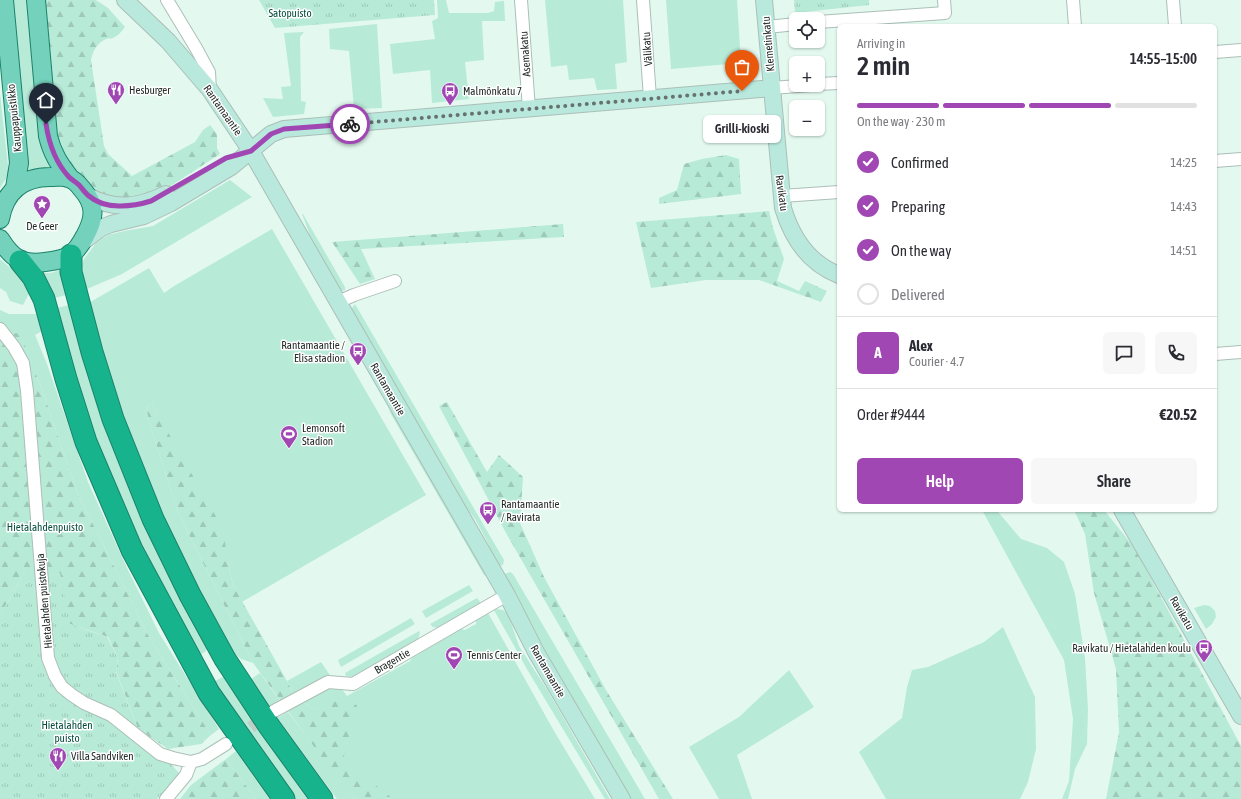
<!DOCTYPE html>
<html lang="en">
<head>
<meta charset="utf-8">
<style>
  body { margin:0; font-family:"Asap Condensed",sans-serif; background:#f7f7f7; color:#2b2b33; height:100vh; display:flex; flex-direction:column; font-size:15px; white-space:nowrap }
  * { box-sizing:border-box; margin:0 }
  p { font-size:13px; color:#7c7c81 }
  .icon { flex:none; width:22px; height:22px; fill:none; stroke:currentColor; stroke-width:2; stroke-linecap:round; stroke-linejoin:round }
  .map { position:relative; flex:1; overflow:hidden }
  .panel { position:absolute; left:837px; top:24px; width:380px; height:488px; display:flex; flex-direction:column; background:#fff; border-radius:6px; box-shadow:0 1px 3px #0004 }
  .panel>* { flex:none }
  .buttons { position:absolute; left:789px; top:12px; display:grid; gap:8px }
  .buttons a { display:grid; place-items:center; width:36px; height:36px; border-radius:6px; background:#fff; box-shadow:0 1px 3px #0004; font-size:20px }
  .pin { position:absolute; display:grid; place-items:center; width:34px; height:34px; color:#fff; margin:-41px -17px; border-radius:50% 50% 50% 0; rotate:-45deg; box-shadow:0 0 4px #0007 }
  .pin .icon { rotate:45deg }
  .courier { position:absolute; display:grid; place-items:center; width:40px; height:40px; margin:-20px; border:3px solid #a047b3; border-radius:50%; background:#fff; color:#222; box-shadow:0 1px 5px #0007 }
  .bubble { position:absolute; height:28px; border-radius:6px; background:#fff; box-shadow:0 1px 3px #0004; font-size:13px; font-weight:600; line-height:28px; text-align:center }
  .head em { font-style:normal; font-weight:600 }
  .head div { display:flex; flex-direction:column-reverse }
  .head { display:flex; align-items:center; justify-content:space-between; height:68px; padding:0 20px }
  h1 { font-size:26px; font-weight:600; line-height:30px }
  .bar { display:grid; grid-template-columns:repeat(4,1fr); gap:6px 4px; align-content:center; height:48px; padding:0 20px }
  .bar i { height:5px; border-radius:3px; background:#e1e1e2 }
  .bar .on { background:#a047b3 }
  .bar p { grid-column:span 4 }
  .line { display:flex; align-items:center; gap:10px; padding:0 20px; border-top:1px solid #e1e1e2 }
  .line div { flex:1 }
  .round { display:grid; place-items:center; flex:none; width:42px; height:42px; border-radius:6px; background:#f7f7f7 }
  ol { padding:0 20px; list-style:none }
  li { display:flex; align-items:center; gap:12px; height:44px }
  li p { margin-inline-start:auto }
  li .icon { padding:4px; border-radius:50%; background:#a047b3; color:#fff; stroke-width:4 }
  li:last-child { color:#7c7c81 }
  li i { width:22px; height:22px; border:2px solid #e1e1e2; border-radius:50% }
  .action { display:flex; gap:8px; margin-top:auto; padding:8px 20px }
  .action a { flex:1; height:46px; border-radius:6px; background:#a047b3; color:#fff; font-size:16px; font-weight:600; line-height:46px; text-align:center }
  .action a+a { background:#f7f7f7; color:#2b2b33 }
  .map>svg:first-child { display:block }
  .green { fill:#b8ead8 }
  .forest { fill:url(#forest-firs) }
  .park { fill:url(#park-tufts) }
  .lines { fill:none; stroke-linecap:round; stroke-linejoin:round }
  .street-tunnel { stroke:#bcd0c8; stroke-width:12; stroke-dasharray:12 6; stroke-linecap:butt }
  .street-casing { stroke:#abbfb7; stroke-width:14 }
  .secondary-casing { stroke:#abbfb7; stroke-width:18 }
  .primary-casing { stroke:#1b8369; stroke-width:20 }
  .highway-casing { stroke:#1b8369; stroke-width:23 }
  .street { stroke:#fff; stroke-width:12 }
  .secondary { stroke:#b9e8dd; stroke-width:16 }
  .primary { stroke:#74d1bb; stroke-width:18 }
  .highway { stroke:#17b38d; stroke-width:21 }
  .done { stroke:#66726d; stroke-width:4; stroke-dasharray:0 7.2 }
  .route { stroke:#a047b3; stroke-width:5 }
  .labels { text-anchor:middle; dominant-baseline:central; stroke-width:3; stroke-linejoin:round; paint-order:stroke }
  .park-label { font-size:11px; fill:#054d3c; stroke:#fff }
  .street-label { font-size:11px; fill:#222a27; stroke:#fff }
  .poi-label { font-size:11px; fill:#222a27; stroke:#fff; text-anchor:start }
</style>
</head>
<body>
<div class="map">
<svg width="1241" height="799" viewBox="0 0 1241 799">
  <defs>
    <pattern id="forest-firs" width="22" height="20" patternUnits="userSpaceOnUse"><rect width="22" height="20" fill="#b8ead8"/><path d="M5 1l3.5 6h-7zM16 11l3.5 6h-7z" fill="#9ec9b9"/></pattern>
    <pattern id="park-tufts" width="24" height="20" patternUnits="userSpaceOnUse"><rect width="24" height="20" fill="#b8ead8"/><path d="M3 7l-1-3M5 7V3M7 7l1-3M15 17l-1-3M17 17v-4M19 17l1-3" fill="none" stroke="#9ec9b9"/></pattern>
  </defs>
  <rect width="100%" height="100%" fill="#e3f9f0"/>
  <path class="green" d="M13,0H26L44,146L55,171L29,173L22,126Z
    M437,0H446L449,13H488L494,11L495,2L504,1L505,21H482L484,60L465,62L469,99L432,103L430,70L393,74L390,44L435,39L432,21L438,18Z
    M545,0H623L627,62L615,64L617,89L597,90L594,78L569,80L567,65L551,67Z
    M666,0H737L741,63L671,69Z
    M377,24L382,108L354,109L349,51L330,49L329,29Z
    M304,32L300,37L301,101L306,102L304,114L273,117L263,98L283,99L281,87L291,86L284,33Z
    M0,94L9,174L0,188Z
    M230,180L252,197L122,274L87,289L82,278L81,267L84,259L96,243L108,235L124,231L153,226Z
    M302,214H303L345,287V290L341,291L317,254Z
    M272,229L426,495L242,602L233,585L228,563L157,413L152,404L148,405L147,411L149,422L179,515L253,663L241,659L228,648L201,601L132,449L87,304L149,268L164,293L174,286Z
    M0,259L26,281L30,292L23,305L10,301L6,292L0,288Z
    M62,269L67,295L54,298L39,273H51Z
    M355,304L504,560L503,565L498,567L487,541L475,519L456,494L351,309Z
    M70,305L208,644L206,651L200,655L124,514L91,427L56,308Z
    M0,310L9,314H37L42,331L35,335L47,364L88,482L127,568L159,633L219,729L211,735L150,639L77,492L44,395L20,334H12L0,323Z
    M388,409L399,421L487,576L484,575Z
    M982,510H998L999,513L1021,539L1047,548L1064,562L1075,594L1085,658L1088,709L1087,744L1075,769L1068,799H1062L1069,781L1073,719L1064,660Z
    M510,572L513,574L645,799H631L502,575Z
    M469,585L473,591L426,618L422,611Z
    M477,598L481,603L438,628L433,627L430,624Z
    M1204,605L1210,606L1215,611L1216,617L1212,624L1206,629L1194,608Z
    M497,609L503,610L508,614L519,646L548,691L610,799H605L528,671L494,610Z
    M488,613L554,731L595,799H368L304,720L336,702L314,710L301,700L333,685H339L347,696L410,661L412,658L461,629L465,630L476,624V620Z
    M411,618L415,624L341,667L338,660Z
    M1003,627L1035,697L1036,749L1028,782L1020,799H886L859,752L902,718L907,687L912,670L928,667L984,642Z
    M419,631L420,633L418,639L353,677L346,676L345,673Z
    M321,662L330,675L294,695L287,681Z
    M789,670L814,707L737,755L752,799H719L689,747L739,717Z
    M260,673L281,702L270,709L251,679Z
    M225,676L311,799H294L213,682Z
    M288,712L355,799H337L277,718Z
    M236,751L272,799H256L226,759Z"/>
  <path class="forest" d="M40,0H96L108,8L125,27C122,31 118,36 113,38C108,40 112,37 106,39C97,43 93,51 91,60L104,146L108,154L132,176L195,142L203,130L210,125L217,134V148L220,154L163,191L128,202L98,195L88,181L72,166L59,148Z
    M726,155L739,159L741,194L659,204V198L677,190L684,164L702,159Z
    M769,211L773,228L784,259L777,281L799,291L805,281L827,291L821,302L759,280H706L651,288L636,222Z
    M563,224L564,237L361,249L375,279L360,284L332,242Z
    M20,333L44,395L77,492L150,639L211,735L201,744L168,749L138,729L116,671L118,658L108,637L70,624L25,570L9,601L0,612V334Z
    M447,402L487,472L499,455L523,477L520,523L544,577L606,690L673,799H659L506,533L439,406Z
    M152,404L223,529L228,563L233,585L287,681L294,695L314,710L336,701L357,705L343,759L393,799H355L323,759L253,663L179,515L149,422L147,411L148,405Z
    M1074,510H1104L1134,547L1241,746V799H1106L1119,732L1116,669L1094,593L1085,534Z
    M226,759L256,799H180L191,785Z"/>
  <path class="park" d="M259,0H434L435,15L275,28Z
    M794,0H869V5L795,13Z
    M25,570L60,573L70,624L107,637L118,658L116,672L138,729L143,748L170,763L180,774L157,799H0V612L9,601Z"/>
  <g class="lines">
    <path class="street-tunnel" d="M236,738L268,715"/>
    <defs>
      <path id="street" d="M167,0L196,48L209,72L210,90
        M521,0L529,109
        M643,0L650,98
        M1073,0L1075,26
        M1173,0L1175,26
        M818,22L945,13L944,0
        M767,27L796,24
        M1215,52L1241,50
        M818,84L839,83
        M772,88L811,85
        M1215,161L1241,159
        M782,196L839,192
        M338,302L354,295L395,281
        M0,329L14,347L23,363L27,391L48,658L55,676L62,687L72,695L84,703L111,715L160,754L173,758L191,762L202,759L226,744
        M1215,354L1241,352
        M274,711L328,682L353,684L507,595
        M166,799L186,775L191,762"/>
      <path id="secondary" d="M125,0L168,41L210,90L251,151L507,595L536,652L622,799
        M764,0L783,208C792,238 808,263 839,275
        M88,196C116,211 139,207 166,194
        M81,243L101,228L111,224L144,216L171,203L231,167L271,134L284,129L772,88
        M1122,510L1241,716"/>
      <path id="primary" d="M4,0L19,163L15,188
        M36,0L48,136C52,153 59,164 70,178
        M0,219C5,190 24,176 53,177C58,177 64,176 68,178C73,179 79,185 82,189C96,205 95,218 85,236C74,257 68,259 45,262C21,265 12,258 0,239"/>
      <path id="highway" d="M71,255V272L92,352L113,419L153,519L190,595L225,659L269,726L322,799
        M20,261L33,277L44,299L66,379L86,442L132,550L209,693L284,799"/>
    </defs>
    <use href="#street" class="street-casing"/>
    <use href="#secondary" class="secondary-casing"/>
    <use href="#primary" class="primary-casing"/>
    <use href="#highway" class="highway-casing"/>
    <use href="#street" class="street"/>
    <use href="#secondary" class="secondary"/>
    <use href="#primary" class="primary"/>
    <use href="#highway" class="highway"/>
  </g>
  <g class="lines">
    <path class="done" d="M350,124L742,91"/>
    <path class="route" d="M46,124C49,144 55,162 69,177C72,180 76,182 79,185C82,188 85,193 89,196C105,210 132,207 151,201L226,158L251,151L271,134L284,129L350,124"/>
  </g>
  <defs>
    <symbol id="restaurant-pin" viewBox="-11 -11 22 30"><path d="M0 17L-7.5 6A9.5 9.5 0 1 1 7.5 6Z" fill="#a047b3" stroke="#fff"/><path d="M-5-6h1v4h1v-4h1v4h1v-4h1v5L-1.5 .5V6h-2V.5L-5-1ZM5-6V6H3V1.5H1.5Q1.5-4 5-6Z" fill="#fff"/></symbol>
    <symbol id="bus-pin" viewBox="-11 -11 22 30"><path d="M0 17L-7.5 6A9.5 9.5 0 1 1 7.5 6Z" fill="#a047b3" stroke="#fff"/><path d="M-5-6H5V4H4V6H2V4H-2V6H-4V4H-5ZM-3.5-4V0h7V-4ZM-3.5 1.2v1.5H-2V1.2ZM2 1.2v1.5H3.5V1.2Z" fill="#fff"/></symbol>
    <symbol id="sight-pin" viewBox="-11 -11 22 30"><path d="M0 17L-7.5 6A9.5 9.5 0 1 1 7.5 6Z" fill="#a047b3" stroke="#fff"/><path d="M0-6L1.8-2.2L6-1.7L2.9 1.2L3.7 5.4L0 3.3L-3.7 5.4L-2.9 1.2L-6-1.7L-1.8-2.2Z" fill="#fff"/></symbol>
    <symbol id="stadium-pin" viewBox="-11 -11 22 30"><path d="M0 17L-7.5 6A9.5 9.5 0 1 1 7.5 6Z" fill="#a047b3" stroke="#fff"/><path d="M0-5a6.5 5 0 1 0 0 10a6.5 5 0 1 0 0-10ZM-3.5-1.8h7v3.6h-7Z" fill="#fff"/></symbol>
  </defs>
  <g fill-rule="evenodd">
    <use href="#restaurant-pin" x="106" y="80" width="20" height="27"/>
    <use href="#bus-pin" x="440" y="81" width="20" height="27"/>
    <use href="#sight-pin" x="32" y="194" width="20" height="27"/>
    <use href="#bus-pin" x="348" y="341" width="20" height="27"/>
    <use href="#stadium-pin" x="279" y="424" width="20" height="27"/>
    <use href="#bus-pin" x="478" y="500" width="20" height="27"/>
    <use href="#bus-pin" x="1194" y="638" width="20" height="27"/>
    <use href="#stadium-pin" x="444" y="645" width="20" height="27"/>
    <use href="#restaurant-pin" x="48" y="746" width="20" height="27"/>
  </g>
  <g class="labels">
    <g class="park-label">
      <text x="290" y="13">Satopuisto</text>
      <text x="45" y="527">Hietalahdenpuisto</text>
      <text x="67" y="725">Hietalahden<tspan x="67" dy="13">puisto</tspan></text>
    </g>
    <g class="street-label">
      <text transform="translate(768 44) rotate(-95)">Klemetinkatu</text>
      <text transform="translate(647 49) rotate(-94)">Välikatu</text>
      <text transform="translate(525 54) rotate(-94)">Asemakatu</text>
      <text transform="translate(223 110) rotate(55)">Rantamaantie</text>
      <text transform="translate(14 118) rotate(-96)">Kauppapuistikko</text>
      <text transform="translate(782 193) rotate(82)">Ravikatu</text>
      <text transform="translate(388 389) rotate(60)">Rantamaantie</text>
      <text transform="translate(44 601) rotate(-95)">Hietalahden puistokuja</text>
      <text transform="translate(1182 613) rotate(60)">Ravikatu</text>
      <text transform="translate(392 661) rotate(-30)">Bragentie</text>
      <text transform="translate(548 671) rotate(60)">Rantamaantie</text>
    </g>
    <g class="poi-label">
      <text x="129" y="90">Hesburger</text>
      <text x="463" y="91">Malmönkatu 7</text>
      <text x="42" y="226" text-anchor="middle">De Geer</text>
      <text x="345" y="345" text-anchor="end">Rantamaantie /<tspan x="345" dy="13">Elisa stadion</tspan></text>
      <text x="302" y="428">Lemonsoft<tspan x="302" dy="13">Stadion</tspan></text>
      <text x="501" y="504">Rantamaantie<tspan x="501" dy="13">/ Ravirata</tspan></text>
      <text x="1191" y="648" text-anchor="end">Ravikatu / Hietalahden koulu</text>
      <text x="467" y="655">Tennis Center</text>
      <text x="71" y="756">Villa Sandviken</text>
    </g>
  </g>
</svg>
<div class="buttons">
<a><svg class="icon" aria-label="locate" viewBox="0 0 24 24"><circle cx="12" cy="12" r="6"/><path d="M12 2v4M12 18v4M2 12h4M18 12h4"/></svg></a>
<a>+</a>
<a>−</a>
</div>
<div class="pin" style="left:742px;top:91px;background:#ea580c"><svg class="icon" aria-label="bag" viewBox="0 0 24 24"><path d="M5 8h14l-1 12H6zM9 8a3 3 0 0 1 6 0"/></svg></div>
<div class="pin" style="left:46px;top:124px;background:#1f2937"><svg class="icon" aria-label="home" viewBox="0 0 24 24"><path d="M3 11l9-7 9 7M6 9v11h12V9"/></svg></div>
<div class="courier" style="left:350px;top:124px"><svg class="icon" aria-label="bike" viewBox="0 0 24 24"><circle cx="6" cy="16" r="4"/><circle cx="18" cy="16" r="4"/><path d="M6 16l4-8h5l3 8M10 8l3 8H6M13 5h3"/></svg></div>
<div class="bubble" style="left:703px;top:115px;width:78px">Grilli-kioski</div>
<section class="panel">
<div class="head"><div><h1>2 min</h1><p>Arriving in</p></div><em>14:55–15:00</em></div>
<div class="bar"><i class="on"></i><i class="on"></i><i class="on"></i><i></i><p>On the way · 230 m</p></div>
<ol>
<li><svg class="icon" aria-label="check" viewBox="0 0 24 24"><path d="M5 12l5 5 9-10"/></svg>Confirmed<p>14:25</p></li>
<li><svg class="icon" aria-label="check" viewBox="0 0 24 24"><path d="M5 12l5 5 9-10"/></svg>Preparing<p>14:43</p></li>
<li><svg class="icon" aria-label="check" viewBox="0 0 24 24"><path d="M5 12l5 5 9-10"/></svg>On the way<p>14:51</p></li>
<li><i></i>Delivered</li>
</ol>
<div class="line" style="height:72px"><b class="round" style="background:#a047b3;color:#fff">A</b><div><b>Alex</b><p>Courier · 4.7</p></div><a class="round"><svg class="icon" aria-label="chat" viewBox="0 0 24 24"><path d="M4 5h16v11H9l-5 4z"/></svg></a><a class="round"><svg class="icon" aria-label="phone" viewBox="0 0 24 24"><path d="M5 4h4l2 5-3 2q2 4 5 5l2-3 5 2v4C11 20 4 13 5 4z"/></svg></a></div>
<div class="line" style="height:52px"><div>Order #9444</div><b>€20.52</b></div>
<div class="action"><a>Help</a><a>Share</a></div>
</section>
</div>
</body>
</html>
